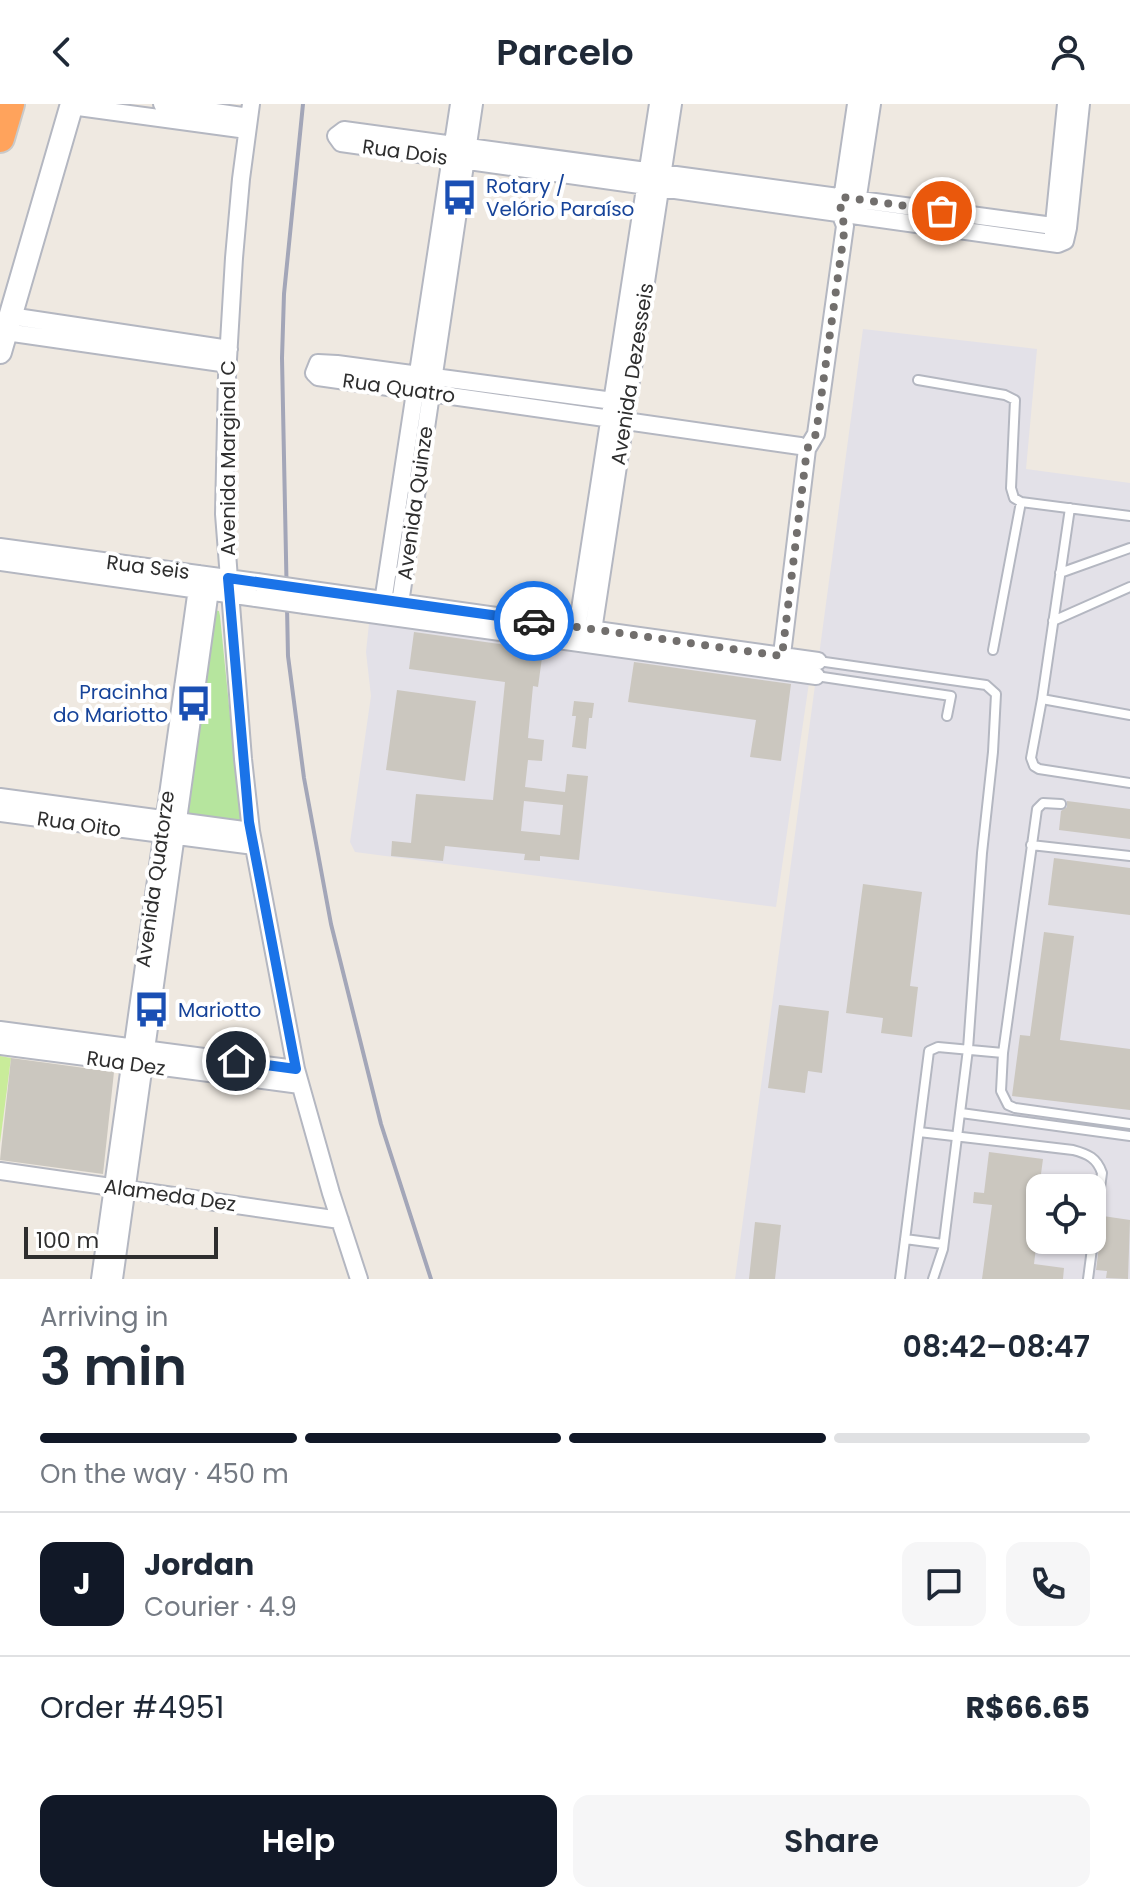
<!DOCTYPE html>
<html lang="en">
<head>
<meta charset="utf-8">
<style>
  body { margin:0; font-family:Poppins,sans-serif; background:#f6f6f7; color:#1f2937; height:100vh; display:flex; flex-direction:column; font-size:30px; white-space:nowrap }
  * { box-sizing:border-box; margin:0 }
  p { font-size:26px; color:#747a83 }
  .icon { flex:none; width:44px; height:44px; fill:none; stroke:currentColor; stroke-width:2; stroke-linecap:round; stroke-linejoin:round }
  .map { position:relative; height:1175px; overflow:hidden }
  .panel { display:flex; flex-direction:column; background:#fff; flex:1 }
  .panel>* { flex:none }
  .tools { position:absolute; left:1026px; top:1070px; display:grid; gap:16px }
  .tools a { display:grid; place-items:center; width:80px; height:80px; border-radius:16px; background:#fff; box-shadow:0 2px 6px #0004; font-size:40px }
  .scale { position:absolute; left:24px; bottom:20px; width:194px; box-sizing:border-box; padding-left:8px; border:4px solid #2e2e2e; border-top:0; font-size:22px; line-height:28px; white-space:nowrap; color:#2e2e2e; -webkit-text-stroke:6px #fff; paint-order:stroke }
  .pin { position:absolute; display:grid; place-items:center; width:68px; height:68px; color:#fff; margin:-34px; border:4px solid #fff; border-radius:50%; box-shadow:0 2px 8px #0007 }
  .courier { position:absolute; display:grid; place-items:center; width:80px; height:80px; margin:-40px; border:6px solid #1a73e8; border-radius:50%; background:#fff; color:#222; box-shadow:0 2px 10px #0007 }
  .summary em { font-style:normal; font-weight:600 }
  .summary div { display:flex; flex-direction:column-reverse }
  .summary { display:flex; align-items:center; justify-content:space-between; height:136px; padding:0 40px }
  h1 { font-size:52px; font-weight:600; line-height:60px }
  .bar { display:grid; grid-template-columns:repeat(4,1fr); gap:12px 8px; align-content:center; height:96px; padding:0 40px }
  .bar i { height:10px; border-radius:6px; background:#e0e1e3 }
  .bar .on { background:#111827 }
  .bar p { grid-column:span 4 }
  .line { display:flex; align-items:center; gap:20px; padding:0 40px; border-top:2px solid #e0e1e3 }
  .line div { flex:1 }
  .round { display:grid; place-items:center; flex:none; width:84px; height:84px; border-radius:16px; background:#f6f6f7 }
  .action { display:flex; gap:16px; margin-top:auto; padding:16px 40px }
  .action a { flex:1; height:92px; border-radius:16px; background:#111827; color:#fff; font-size:32px; font-weight:600; line-height:92px; text-align:center }
  .action a+a { background:#f6f6f7; color:#1f2937 }
  header { display:flex; justify-content:space-between; align-items:center; height:104px; padding:0 40px; background:#fff; font-size:36px; font-weight:600 }
  .map>svg:first-child { display:block }
  .industrial { fill:#e3e1e8; fill-rule:evenodd }
  .green { fill:#b6e59e }
  .pitch { fill:#c9ec9a }
  .building { fill:#cbc7bf; fill-rule:evenodd }
  .lines { fill:none; stroke-linecap:round; stroke-linejoin:round }
  .service-casing { stroke:#b4b7c1; stroke-width:12 }
  .minor-casing { stroke:#b4b7c1; stroke-width:20 }
  .secondary-casing { stroke:#b4b7c1; stroke-width:26 }
  .motorway-casing { stroke:#c9c9c9; stroke-width:32 }
  .service { stroke:#fff; stroke-width:8 }
  .minor { stroke:#fff; stroke-width:16 }
  .secondary { stroke:#fff; stroke-width:22 }
  .motorway { stroke:#ffa35c; stroke-width:28 }
  .rail { stroke:#a3a6b8; stroke-width:4 }
  .minor-bridge-casing { stroke:#b4b7c1; stroke-width:20; stroke-linecap:butt }
  .minor-bridge { stroke:#fff; stroke-width:16 }
  .done { stroke:#726f6d; stroke-width:8; stroke-dasharray:0 14.4 }
  .route { stroke:#1a73e8; stroke-width:10 }
  .labels { text-anchor:middle; dominant-baseline:central; stroke-width:8; stroke-linejoin:round; paint-order:stroke }
  .street-label { font-size:20px; fill:#2e2e2e; stroke:#fff }
  .transit-label { font-size:20px; fill:#164399; stroke:#fff; text-anchor:start }
</style>
</head>
<body>
<header><svg class="icon" aria-label="back" viewBox="0 0 24 24"><path d="M15 5l-7 7 7 7"/></svg>Parcelo<svg class="icon" aria-label="person" viewBox="0 0 24 24"><circle cx="12" cy="8" r="4"/><path d="M4 21q1-7 8-7t8 7"/></svg></header>
<div class="map">
<svg width="1130" height="1175" viewBox="0 0 1130 1175">
  <rect width="100%" height="100%" fill="#efe9e1"/>
  <path class="industrial" d="M863,225L1037,245L1026,365L1130,379V1175H735ZM1040,1084H1092V1136H1040Z
    M370,510L810,572L776,803L355,748L350,738L371,592L366,548Z"/>
  <path class="green" d="M214,506L219,507L220,512L241,721L182,713Z"/>
  <path class="pitch" d="M0,952L11,954L0,1039Z"/>
  <path class="building" d="M414,528L543,546L538,583L533,582L528,634L544,636L542,657L528,656L525,683L565,688L567,670L588,672L579,756L540,752V757L524,756L525,750L445,742L443,757L391,752L392,737L411,739L416,690L493,696L505,578L409,565ZM524,697L563,701L560,731L521,727Z
    M634,558L791,580L781,657L750,653L756,616L628,598Z
    M397,586L476,597L465,677L386,666Z
    M574,597L594,599L592,614H589L586,645L572,643L576,612H572Z
    M1067,697L1130,705V735L1059,726L1061,707L1067,703Z
    M1054,754L1130,764V811L1048,801Z
    M863,780L922,788L910,882L918,883L912,933L881,929L883,914L846,909Z
    M1044,828L1074,832L1060,936L1130,945V1006L1012,992L1020,931L1030,932Z
    M779,901L829,907L822,969L808,967L805,989L768,984Z
    M11,954L114,968L103,1070L0,1056Z
    M989,1048L1043,1055L1041,1070L1064,1073L1063,1084H1040V1111L1034,1160L1064,1164L1063,1175H982L992,1101L973,1099L974,1088L984,1089Z
    M1103,1112L1130,1116L1128,1175L1106,1174L1107,1167L1096,1166Z
    M755,1118L781,1121L775,1175H749Z"/>
  <g class="lines">
    <defs>
      <path id="service" d="M918,276L1005,291L1015,296L1011,384L1014,394L1021,398L1130,412
        M1070,404L1042,595L1031,654L1034,662L1039,665L1130,679
        M1060,469L1130,444
        M1053,517L1130,483
        M993,546L1021,398
        M818,557L986,581L996,590L993,648L982,749L968,945L943,1145L933,1175
        M816,572L951,592L947,612
        M1042,595L1130,611
        M1061,700L1043,699L1037,705L1003,949L1001,987L1008,1001L1015,1004L1130,1020
        M1031,741L1130,752
        M961,1009L1130,1032
        M919,1028L1073,1046C1088,1050 1097,1054 1102,1069L1088,1175
        M905,1135L943,1140
        M900,1175L929,947L938,943L1003,949"/>
      <path id="minor" d="M162,0L249,13
        M251,0L241,75L234,154L227,272L224,410L243,655L251,727L296,965L331,1089L359,1175
        M71,2L247,26
        M856,105L872,0
        M1068,124L344,26L336,32L341,39L1058,140L1065,137L1068,124L1081,0
        M1053,130L1066,0
        M10,212L229,245
        M6,228L228,260
        M628,299L337,260L318,259L314,269L318,273L800,342L807,345
        M0,443L257,478
        M0,458L256,494
        M305,485L818,557
        M305,501L816,572
        M381,511L459,0
        M398,513L474,0
        M575,538L658,0
        M591,540L673,0
        M780,567L807,345L816,330L845,122L840,109L856,0
        M0,693L251,727
        M0,709L254,742
        M0,926L296,965
        M0,942L300,981
        M0,1067L340,1116
        M100,1175L199,470
        M114,1175L212,472"/>
      <path id="secondary" d="M0,248L72,0"/>
      <path id="motorway" d="M0,34L10,0"/>
    </defs>
    <use href="#service" class="service-casing"/>
    <use href="#minor" class="minor-casing"/>
    <use href="#secondary" class="secondary-casing"/>
    <use href="#motorway" class="motorway-casing"/>
    <use href="#service" class="service"/>
    <use href="#minor" class="minor"/>
    <use href="#secondary" class="secondary"/>
    <use href="#motorway" class="motorway"/>
    <path class="rail" d="M303,0L284,190L282,254L288,552L304,674L331,820L381,1020L431,1175"/>
    <defs>
      <path id="minor-bridge" d="M257,478L305,485
        M256,494L305,501"/>
    </defs>
    <use href="#minor-bridge" class="minor-bridge-casing"/>
    <use href="#minor-bridge" class="minor-bridge"/>
  </g>
  <g class="lines">
    <path class="done" d="M534,517L782,552L807,345L816,330L845,122L840,109L842,93L942,107"/>
    <path class="route" d="M236,957L296,965L249,718L228,474L534,517"/>
  </g>
  <defs>
    <symbol id="bus-bare" viewBox="-9 -9 18 18"><path d="M-5-6H5V4H4V6H2V4H-2V6H-4V4H-5ZM-3.5-4V0h7V-4ZM-3.5 1.2v1.5H-2V1.2ZM2 1.2v1.5H3.5V1.2Z" fill="#1a4fb4" stroke="#fff" stroke-width="2.5" paint-order="stroke"/></symbol>
  </defs>
  <g fill-rule="evenodd">
    <use href="#bus-bare" x="434" y="68" width="51" height="51"/>
    <use href="#bus-bare" x="168" y="574" width="51" height="51"/>
    <use href="#bus-bare" x="126" y="880" width="51" height="51"/>
  </g>
  <g class="labels">
    <g class="street-label">
      <text transform="translate(405 48) rotate(8)">Rua Dois</text>
      <text transform="translate(632 270) rotate(-81)">Avenida Dezesseis</text>
      <text transform="translate(399 284) rotate(8)">Rua Quatro</text>
      <text transform="translate(228 354) rotate(-90)">Avenida Marginal C</text>
      <text transform="translate(415 399) rotate(-82)">Avenida Quinze</text>
      <text transform="translate(148 463) rotate(7)">Rua Seis</text>
      <text transform="translate(79 720) rotate(8)">Rua Oito</text>
      <text transform="translate(155 775) rotate(-82)">Avenida Quatorze</text>
      <text transform="translate(126 959) rotate(8)">Rua Dez</text>
      <text transform="translate(170 1091) rotate(8)">Alameda Dez</text>
    </g>
    <g class="transit-label">
      <text x="486" y="82">Rotary /<tspan x="486" dy="23">Velório Paraíso</tspan></text>
      <text x="168" y="588" text-anchor="end">Pracinha<tspan x="168" dy="23">do Mariotto</tspan></text>
      <text x="178" y="906">Mariotto</text>
    </g>
  </g>
</svg>
<div class="tools">
<a><svg class="icon" aria-label="locate" viewBox="0 0 24 24"><circle cx="12" cy="12" r="6"/><path d="M12 2v4M12 18v4M2 12h4M18 12h4"/></svg></a>
</div>
<div class="scale">100 m</div>
<div class="pin" style="left:942px;top:107px;background:#ea580c"><svg class="icon" aria-label="bag" viewBox="0 0 24 24"><path d="M5 8h14l-1 12H6zM9 8a3 3 0 0 1 6 0"/></svg></div>
<div class="pin" style="left:236px;top:957px;background:#1f2937"><svg class="icon" aria-label="home" viewBox="0 0 24 24"><path d="M3 11l9-7 9 7M6 9v11h12V9"/></svg></div>
<div class="courier" style="left:534px;top:517px"><svg class="icon" aria-label="car" viewBox="0 0 24 24"><path d="M5 17H2v-5l4-1 3-4h7l3 4 3 1v5h-3M9 17h6M6 11h13"/><circle cx="7" cy="17" r="2"/><circle cx="17" cy="17" r="2"/></svg></div>
</div>
<section class="panel">
<div class="summary"><div><h1>3 min</h1><p>Arriving in</p></div><em>08:42–08:47</em></div>
<div class="bar"><i class="on"></i><i class="on"></i><i class="on"></i><i></i><p>On the way · 450 m</p></div>
<div class="line" style="height:144px"><b class="round" style="background:#111827;color:#fff">J</b><div><b>Jordan</b><p>Courier · 4.9</p></div><a class="round"><svg class="icon" aria-label="chat" viewBox="0 0 24 24"><path d="M4 5h16v11H9l-5 4z"/></svg></a><a class="round"><svg class="icon" aria-label="phone" viewBox="0 0 24 24"><path d="M5 4h4l2 5-3 2q2 4 5 5l2-3 5 2v4C11 20 4 13 5 4z"/></svg></a></div>
<div class="line" style="height:104px"><div>Order #4951</div><b>R$66.65</b></div>
<div class="action"><a>Help</a><a>Share</a></div>
</section>
</body>
</html>
